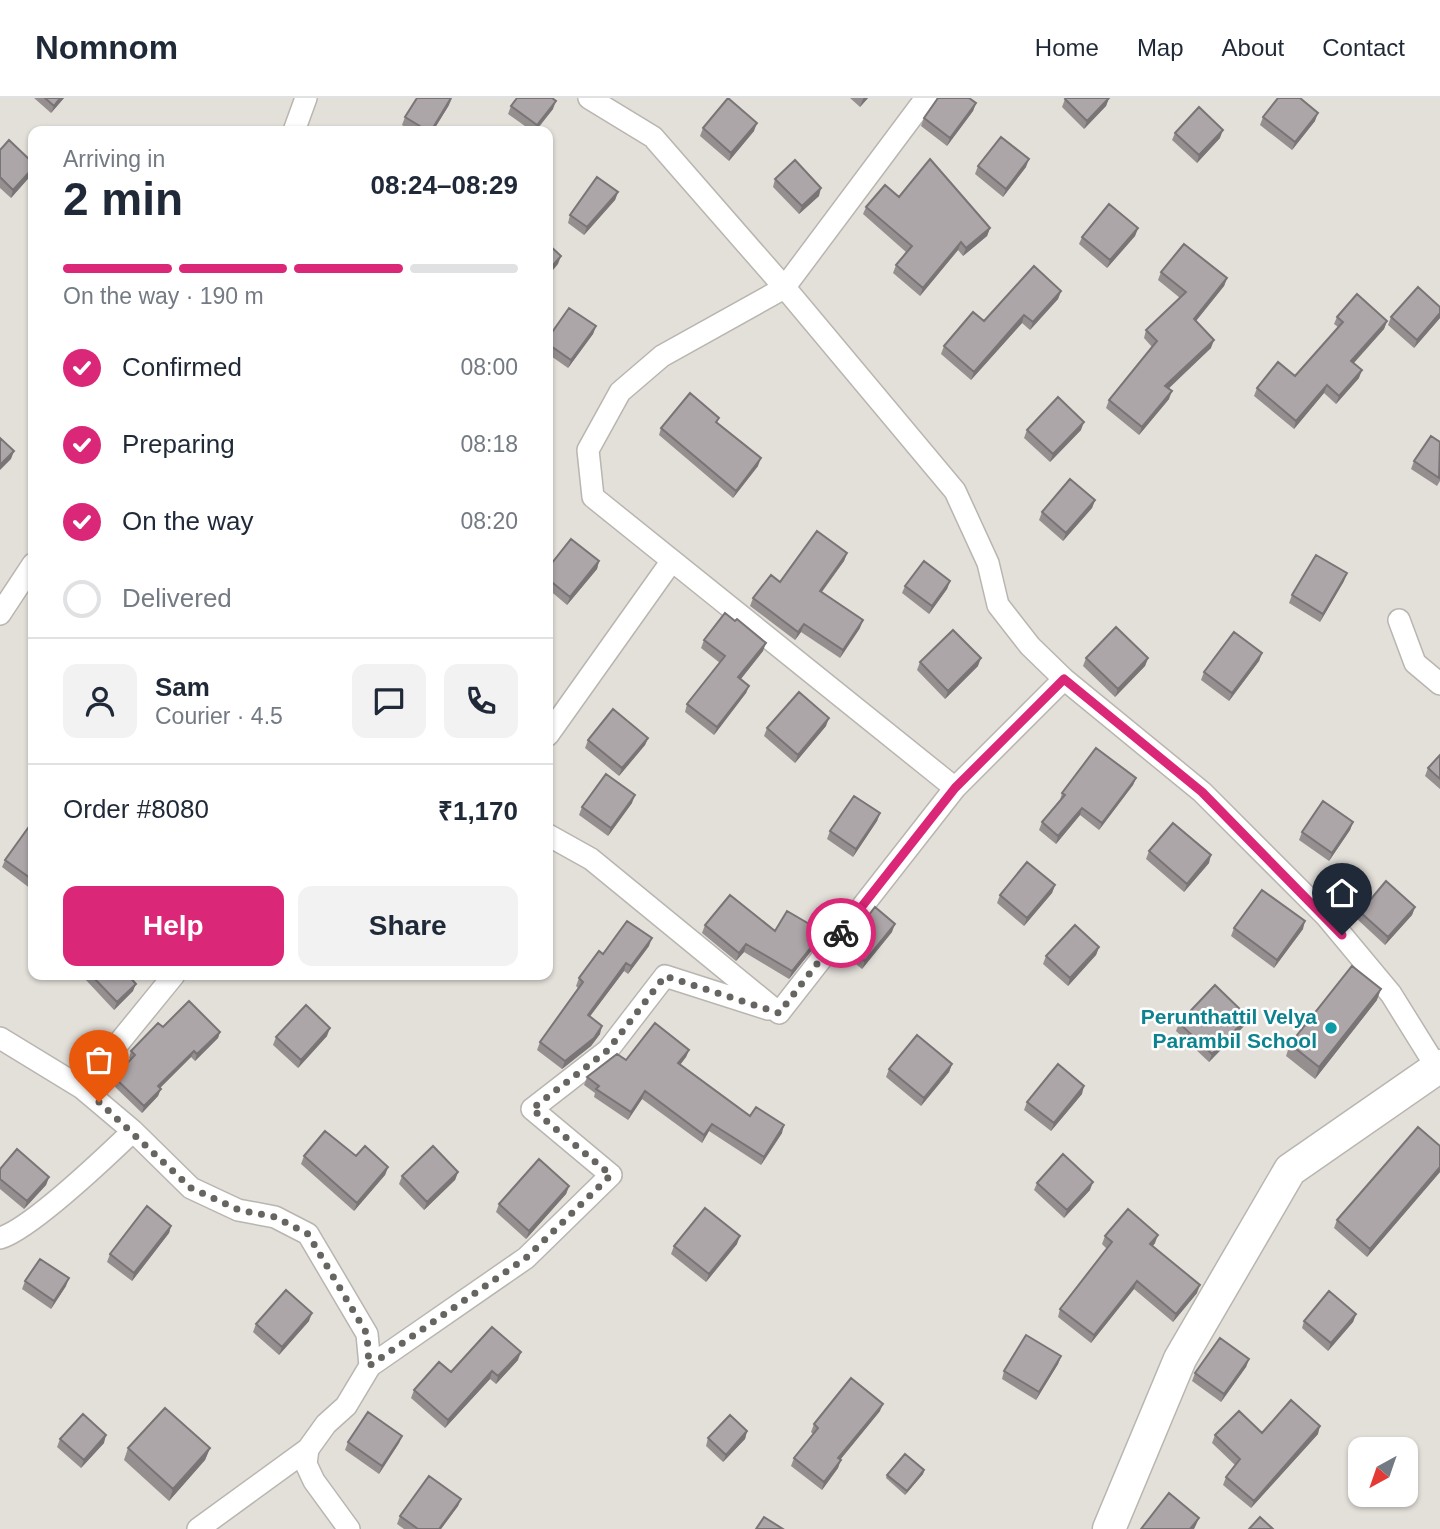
<!DOCTYPE html>
<html lang="en">
<head>
<meta charset="utf-8">
<style>
  body { margin:0; font-family:Arial,sans-serif; background:#f2f2f3; color:#1f2937; height:100vh; display:flex; flex-direction:column; font-size:26px; white-space:nowrap }
  * { box-sizing:border-box; margin:0 }
  p { font-size:23px; color:#747a83 }
  .icon { flex:none; width:38px; height:38px; fill:none; stroke:currentColor; stroke-width:2; stroke-linecap:round; stroke-linejoin:round }
  .map { position:relative; flex:1; overflow:hidden }
  .side { position:absolute; left:28px; top:28px; width:525px; height:854px; display:flex; flex-direction:column; background:#fff; border-radius:14px; box-shadow:0 2px 5px #0004 }
  .side>* { flex:none }
  .needle { width:46px; rotate:220deg }
  .buttons { position:absolute; left:1348px; top:1339px; display:grid; gap:14px }
  .buttons a { display:grid; place-items:center; width:70px; height:70px; border-radius:14px; background:#fff; box-shadow:0 2px 5px #0004; font-size:35px }
  .pin { position:absolute; display:grid; place-items:center; width:60px; height:60px; color:#fff; margin:-72px -30px; border-radius:50% 50% 50% 0; rotate:-45deg; box-shadow:0 0 7px #0007 }
  .pin .icon { rotate:45deg }
  .courier { position:absolute; display:grid; place-items:center; width:70px; height:70px; margin:-35px; border:5px solid #db2777; border-radius:50%; background:#fff; color:#222; box-shadow:0 2px 9px #0007 }
  .overview em { font-style:normal; font-weight:600 }
  .overview div { display:flex; flex-direction:column-reverse }
  .overview { display:flex; align-items:center; justify-content:space-between; height:119px; padding:0 35px }
  h1 { font-size:46px; font-weight:600; line-height:52px }
  .bar { display:grid; grid-template-columns:repeat(4,1fr); gap:10px 7px; align-content:center; height:84px; padding:0 35px }
  .bar i { height:9px; border-radius:5px; background:#e0e1e3 }
  .bar .on { background:#db2777 }
  .bar p { grid-column:span 4 }
  .line { display:flex; align-items:center; gap:18px; padding:0 35px; border-top:2px solid #e0e1e3 }
  .line div { flex:1 }
  .round { display:grid; place-items:center; flex:none; width:74px; height:74px; border-radius:14px; background:#f2f2f3 }
  ol { padding:0 35px; list-style:none }
  li { display:flex; align-items:center; gap:21px; height:77px }
  li p { margin-inline-start:auto }
  li .icon { padding:7px; border-radius:50%; background:#db2777; color:#fff; stroke-width:4 }
  li:last-child { color:#747a83 }
  li i { width:38px; height:38px; border:4px solid #e0e1e3; border-radius:50% }
  .primary-button { display:flex; gap:14px; margin-top:auto; padding:14px 35px }
  .primary-button a { flex:1; height:80px; border-radius:14px; background:#db2777; color:#fff; font-size:28px; font-weight:600; line-height:80px; text-align:center }
  .primary-button a+a { background:#f2f2f3; color:#1f2937 }
  header { display:flex; align-items:center; gap:42px; box-sizing:border-box; height:98px; padding:0 35px; background:#fff; border-bottom:2px solid #e0e1e3 }
  header strong { font-size:33px }
  nav { display:flex; gap:38px; margin-inline-start:auto; font-size:24px }
  .map>svg:first-child { display:block }
  .lines { fill:none; stroke-linecap:round; stroke-linejoin:round }
  .street-casing { stroke:#b9b5b0; stroke-width:24 }
  .secondary-casing { stroke:#b9b5b0; stroke-width:35 }
  .street { stroke:#fff; stroke-width:21 }
  .secondary { stroke:#fff; stroke-width:32 }
  .wall { fill:#958f90 }
  .shaded-wall { fill:#797476 }
  .building { fill:#ada6a8; stroke:#797476; stroke-width:2 }
  .done { stroke:#676561; stroke-width:7; stroke-dasharray:0 12.6 }
  .route { stroke:#db2777; stroke-width:9 }
  .culture-dot { fill:#0f9aa8; stroke:#fff; stroke-width:2.5 }
  .labels { text-anchor:middle; dominant-baseline:central; stroke-width:5; stroke-linejoin:round; paint-order:stroke }
  .culture-label { font-size:21px; font-weight:bold; fill:#0d838f; stroke:#fff; text-anchor:end }
</style>
</head>
<body>
<header>
<strong>Nomnom</strong>
<nav><a>Home</a><a>Map</a><a>About</a><a>Contact</a></nav>
</header>
<div class="map">
<svg width="1440" height="1431" viewBox="0 0 1440 1431">
  <rect width="100%" height="100%" fill="#e3dfd9"/>
  <g class="lines">
    <defs>
      <path id="street" d="M589,0L653,39L791,197L955,393L988,465L998,507L1030,548L1064,581L1202,694L1326,818L1391,896L1437,970
        M926,0L784,190L662,258L620,294L588,352L593,399L955,690
        M294,33L306,0
        M0,516L33,466
        M1399,522L1415,565L1440,586
        M548,637L671,464
        M548,737L591,761L779,915L955,690L1064,581
        M0,940L82,990L133,1033L191,1090L238,1112L275,1119L308,1136L367,1236L370,1268L346,1308L326,1326L308,1351L306,1366L314,1383L349,1431
        M82,990L174,877
        M0,1140C31,1131 107,1058 133,1033
        M370,1268L526,1160L611,1077L532,1011L608,952L665,878L768,911
        M198,1431L308,1351"/>
      <path id="secondary" d="M1109,1431L1180,1261L1290,1072L1440,968"/>
    </defs>
    <use href="#street" class="street-casing"/>
    <use href="#secondary" class="secondary-casing"/>
    <use href="#street" class="street"/>
    <use href="#secondary" class="secondary"/>
  </g>
  <path class="wall" d="M34,0H64L51,15Z
    M850,0H868L860,9Z
    M1109,0L1106,8L1084,31L1062,9L1065,1Z
    M976,5L973,13L947,48L921,28L924,20Z
    M449,7L433,33H412L402,27L405,19Z
    M511,8L553,11L536,33H532L508,16Z
    M1263,19L1315,23L1292,52L1260,27Z
    M703,30L754,33L729,63L700,38Z
    M1175,35L1220,40L1197,65L1172,42Z
    M0,52L33,65V75L11,100L0,90Z
    M978,68L1026,69L1003,99L975,76Z
    M775,81L819,98L799,116L773,89Z
    M618,94L615,102L584,137L568,125L570,117Z
    M899,99L990,130L987,138L963,158L958,152L920,198L893,175L896,167L906,154L863,116L866,109Z
    M1138,130L1135,138L1107,170L1079,146L1082,139Z
    M1161,174L1227,180L1224,188L1196,223L1211,250L1168,290L1169,301L1139,337L1106,310L1109,302L1152,249L1144,240L1146,232L1180,200L1158,182Z
    M1061,193L1058,201L1030,232L1022,225L971,282L941,256L944,248L984,223Z
    M1440,209V220L1414,250L1388,227L1391,219Z
    M1337,219L1387,223L1384,231L1354,265L1359,280L1336,306L1324,295L1294,331L1254,298L1257,290L1295,278L1338,229L1334,226Z
    M596,228L593,236L568,270L548,256V240Z
    M719,320L717,325L758,368L733,400L659,337L661,330Z
    M1027,332H1081L1050,364L1024,340Z
    M1440,344V383L1437,388L1411,371L1414,363Z
    M1095,402L1092,410L1063,443L1039,422L1042,414Z
    M847,455L844,463L822,494L860,530L840,560L801,534L795,542L750,508L753,500L780,484Z
    M599,463L597,471L567,507L548,491V470Z
    M950,483L947,491L929,516L902,495L905,488Z
    M1344,483L1320,524L1289,505L1292,497Z
    M704,542L763,553L741,581L749,588L746,595L714,637L685,614L687,606L720,565L701,550Z
    M1262,555L1259,563L1229,603L1201,582L1204,574Z
    M1086,560H1148L1145,568L1115,599L1083,568Z
    M920,564L978,568L945,601L917,572Z
    M826,628L795,665L764,638L767,630Z
    M648,640L645,647L619,678L585,650L588,642Z
    M1440,657V691L1425,678L1428,670Z
    M1136,680L1133,687L1099,732L1080,717L1056,746L1039,732L1042,724L1060,702L1062,695Z
    M632,705L608,738L579,717L582,709Z
    M880,715L877,723L853,759L827,741L830,733Z
    M33,723V787L31,791L2,769L5,762Z
    M1353,724L1350,732L1329,763L1299,742L1302,734Z
    M1149,753L1209,765L1184,794L1146,761Z
    M1055,787L1052,795L1024,828L997,805L1000,797Z
    M1415,809L1412,817L1385,847L1357,821L1360,814Z
    M705,827L820,842L789,881L744,854L736,863L702,835Z
    M1234,830L1303,831L1274,870L1231,838Z
    M892,834L862,871L842,855L845,848Z
    M649,848L628,876L624,873L590,918L600,936L591,948L562,971L537,952L540,944L578,890L576,888L579,880L603,856Z
    M1099,849L1096,857L1068,888L1043,866L1046,858Z
    M86,877H128L133,893L114,912L85,881Z
    M247,877H256L252,882Z
    M1377,902L1315,981L1286,958L1290,946Z
    M1248,919L1245,927L1209,964L1176,933L1179,925Z
    M163,929L220,934L218,940L195,963L191,959L160,990L158,998L142,1015L112,986L114,979L131,962L129,960L131,953Z
    M327,938L298,970L273,947L276,939Z
    M689,952L686,959L680,967L750,1018L782,1035L761,1067L709,1033L702,1045L642,1001L628,1022L594,999L595,995L584,987L587,979L626,962Z
    M952,966L949,974L921,1008L886,979L889,971Z
    M1082,996L1051,1033L1024,1012L1027,1004Z
    M1440,1048V1074L1367,1159L1334,1130L1337,1122Z
    M304,1058H356L388,1069L385,1077L354,1113L301,1066Z
    M0,1071L49,1079L46,1087L24,1111L0,1091Z
    M458,1074L455,1082L424,1112L399,1086L402,1078Z
    M1037,1085L1090,1092L1064,1120L1034,1092Z
    M569,1088L566,1096L526,1141L496,1114L499,1106Z
    M171,1128L169,1135L132,1183L107,1164L110,1156Z
    M1105,1138L1155,1145L1153,1148L1197,1195L1173,1224L1134,1191L1091,1245L1058,1219L1060,1211L1107,1151L1102,1146Z
    M737,1146L706,1184L671,1156L674,1148Z
    M25,1183L66,1188L51,1211L22,1191Z
    M1356,1216L1353,1224L1328,1253L1302,1230L1304,1223Z
    M309,1223L279,1257L253,1234L256,1226Z
    M1061,1258L1058,1266L1036,1302L1002,1281L1004,1273Z
    M1249,1261L1246,1269L1221,1304L1192,1283L1195,1275Z
    M518,1262L496,1286L490,1281L445,1330L411,1300L414,1292L451,1274Z
    M880,1313L840,1362L838,1370L822,1392L791,1368L794,1360L813,1336L811,1334L814,1326Z
    M747,1333L745,1341L723,1364L706,1348L708,1340Z
    M1262,1335L1318,1336L1251,1410L1223,1387L1226,1379L1235,1367L1212,1345L1215,1337Z
    M402,1338L399,1345L379,1376L345,1352L348,1344Z
    M60,1341L104,1345L81,1370L57,1349Z
    M128,1350H210L205,1362L169,1403L124,1362Z
    M924,1372L923,1376L905,1397L886,1380L887,1377Z
    M461,1401L458,1408L441,1431H404L397,1426L400,1418Z"/>
  <path class="shaded-wall" d="M60,0H64L51,15L54,8Z
    M452,0L449,7L433,33H431Z
    M864,0H868L860,9L863,1Z
    M1109,0L1106,8L1084,31L1087,23Z
    M556,3L553,11L535,33L537,27Z
    M976,5L973,13L947,48L950,40Z
    M1318,15L1315,23L1292,52L1295,44Z
    M757,25L754,33L729,63L731,55Z
    M1223,32L1220,40L1197,65L1199,57Z
    M1029,61L1026,69L1003,99L1006,91Z
    M33,70V75L11,100L13,92Z
    M821,90L819,98L799,116L802,108Z
    M618,94L615,102L584,137L587,129Z
    M990,130L987,138L963,158L966,150Z
    M1138,130L1135,138L1107,170L1110,162Z
    M961,144L958,152L920,198L923,190Z
    M561,158L558,166L548,178V173Z
    M1227,180L1224,188L1191,229L1194,221Z
    M1061,193L1058,201L1030,232L1033,224Z
    M1440,215V220L1414,250L1417,242Z
    M1024,217L1022,225L971,282L974,274Z
    M1387,223L1384,231L1348,271L1351,263Z
    M596,228L593,236L568,270L571,262Z
    M1214,242L1211,250L1163,296L1165,288Z
    M1362,272L1359,280L1336,306L1339,298Z
    M1327,287L1324,295L1294,331L1296,323Z
    M1172,293L1169,301L1139,337L1142,329Z
    M1084,324L1081,332L1050,364L1053,356Z
    M14,353L11,361L0,372V367Z
    M761,360L758,368L733,400L736,393Z
    M1095,402L1092,410L1063,443L1066,435Z
    M847,455L844,463L817,500L820,493Z
    M599,463L597,471L567,507L570,499Z
    M1347,475L1344,483L1320,524L1323,516Z
    M950,483L947,491L929,516L932,508Z
    M863,522L860,530L840,560L843,552Z
    M804,526L801,534L795,542L798,534Z
    M766,545L763,553L736,587L738,579Z
    M1262,555L1259,563L1229,603L1232,595Z
    M981,560L978,568L945,601L948,593Z
    M1148,560L1145,568L1115,599L1118,591Z
    M749,588L746,595L714,637L717,629Z
    M829,620L826,628L795,665L798,657Z
    M648,640L645,647L619,678L622,670Z
    M1136,680L1133,687L1099,732L1102,725Z
    M635,697L632,705L608,738L611,730Z
    M1082,710L1080,717L1056,746L1058,738Z
    M880,715L877,723L853,759L856,751Z
    M1353,724L1350,732L1329,763L1332,755Z
    M1211,757L1209,765L1184,794L1187,786Z
    M1055,787L1052,795L1024,828L1027,820Z
    M1415,809L1412,817L1385,847L1388,839Z
    M1305,823L1303,831L1274,870L1277,862Z
    M895,826L892,834L862,871L865,863Z
    M823,834L820,842L789,881L792,873Z
    M652,840L649,848L628,876L631,868Z
    M746,846L744,854L736,863L739,855Z
    M1099,849L1096,857L1068,888L1070,880Z
    M626,865L624,873L585,925L588,917Z
    M136,886L133,893L114,912L117,904Z
    M1381,891L1377,902L1315,981L1319,969Z
    M1248,919L1245,927L1209,964L1212,956Z
    M602,928L600,936L591,948L562,971L565,963Z
    M330,930L327,938L298,970L301,962Z
    M220,934L218,940L195,963L197,956Z
    M689,952L686,959L675,973L678,965Z
    M194,953L191,959L155,995L158,988Z
    M952,966L949,974L921,1008L924,1000Z
    M1084,988L1082,996L1051,1033L1054,1025Z
    M161,991L158,998L142,1015L144,1008Z
    M645,993L642,1001L628,1022L631,1014Z
    M712,1026L709,1033L702,1045L704,1037Z
    M784,1027L782,1035L761,1067L764,1059Z
    M388,1069L385,1077L354,1113L357,1105Z
    M1440,1069V1074L1367,1159L1370,1151Z
    M458,1074L455,1082L424,1112L427,1104Z
    M49,1079L46,1087L24,1111L27,1103Z
    M1093,1084L1090,1092L1064,1120L1067,1112Z
    M569,1088L566,1096L526,1141L529,1133Z
    M171,1128L169,1135L132,1183L134,1175Z
    M1158,1137L1155,1145L1148,1154L1150,1146Z
    M740,1138L737,1146L706,1184L709,1176Z
    M69,1180L66,1188L51,1211L54,1203Z
    M1137,1183L1134,1191L1091,1245L1094,1237Z
    M1200,1187L1197,1195L1173,1224L1176,1216Z
    M312,1215L309,1223L279,1257L282,1249Z
    M1356,1216L1353,1224L1328,1253L1331,1245Z
    M521,1254L518,1262L496,1286L498,1278Z
    M1061,1258L1058,1266L1036,1302L1039,1294Z
    M1249,1261L1246,1269L1221,1304L1224,1296Z
    M492,1273L490,1281L445,1330L448,1322Z
    M883,1306L880,1313L835,1368L838,1360Z
    M1320,1328L1318,1336L1251,1410L1254,1403Z
    M747,1333L745,1341L723,1364L726,1357Z
    M106,1337L104,1345L81,1370L84,1362Z
    M402,1338L399,1345L379,1376L382,1368Z
    M210,1350L205,1362L169,1403L173,1391Z
    M841,1362L838,1370L822,1392L824,1384Z
    M924,1372L923,1376L905,1397L907,1393Z
    M461,1401L458,1408L441,1431H439Z
    M1199,1420L1196,1427L1194,1431H1190Z"/>
  <path class="building" d="M45,0H60L54,8Z
    M417,0H451L431,33H428L405,19Z
    M517,0H552L556,3L537,27L511,8Z
    M728,0L757,25L731,55L703,30Z
    M938,0H969L976,5L950,40L924,20Z
    M1066,0H1109L1087,23L1065,1Z
    M1278,0H1300L1318,15L1295,44L1263,19Z
    M1199,9L1223,32L1199,57L1175,35Z
    M1001,39L1029,61L1006,91L978,68Z
    M9,42L33,65V70L13,92L0,79V52Z
    M930,61L990,130L966,150L961,144L923,190L896,167L912,148L866,109L885,87L899,99Z
    M795,62L821,90L802,108L775,81Z
    M597,79L618,94L587,129L570,117Z
    M1109,106L1138,130L1110,162L1082,139Z
    M548,146L561,158L548,173Z
    M1184,146L1227,180L1194,221L1214,242L1165,288L1172,293L1142,329L1109,302L1157,243L1146,232L1186,194L1161,174Z
    M1034,168L1061,193L1033,224L1024,217L974,274L944,248L973,214L984,223Z
    M1418,189L1440,209V215L1417,242L1391,219Z
    M1357,196L1387,223L1351,263L1362,272L1339,298L1327,287L1296,323L1257,290L1278,264L1295,278L1343,224L1337,219Z
    M569,210L596,228L571,262L548,246V240Z
    M690,295L719,320L716,324L761,360L736,393L661,330Z
    M1058,299L1084,324L1053,356L1027,332Z
    M1431,338L1440,344L1439,380L1414,363Z
    M0,340L14,353L0,367Z
    M1070,381L1095,402L1066,435L1042,414Z
    M817,433L847,455L820,493L863,522L843,552L804,526L798,534L753,500L771,477L780,484Z
    M571,441L599,463L570,499L548,481V470Z
    M1316,457L1347,475L1323,516L1292,497Z
    M924,463L950,483L932,508L905,488Z
    M725,515L735,523L737,521L766,545L738,579L749,588L717,629L687,606L725,558L704,542Z
    M1116,529L1148,560L1118,591L1086,560Z
    M953,532L981,560L948,593L920,564Z
    M1234,534L1262,555L1232,595L1204,574Z
    M799,594L829,620L798,657L767,630Z
    M613,611L648,640L622,670L588,642Z
    M1096,650L1136,680L1102,725L1082,710L1058,738L1042,724L1065,697L1062,695Z
    M1440,657V681L1428,670Z
    M606,676L635,697L611,730L582,709Z
    M854,698L880,715L856,751L830,733Z
    M1323,703L1353,724L1332,755L1302,734Z
    M33,723V782L5,762Z
    M1173,725L1211,757L1187,786L1149,753Z
    M1027,764L1055,787L1027,820L1000,797Z
    M1386,783L1415,809L1388,839L1360,814Z
    M1262,792L1305,823L1277,862L1234,830Z
    M730,797L775,833L787,813L823,834L792,873L746,846L739,855L705,827Z
    M875,809L895,826L865,863L845,848Z
    M627,823L652,840L631,868L626,865L588,917L602,928L594,940L565,963L540,944L583,884L579,880L599,853L603,856Z
    M1075,827L1099,849L1070,880L1046,858Z
    M1352,868L1381,891L1319,969L1290,946Z
    M91,877H128L136,886L117,904Z
    M1215,887L1248,919L1212,956L1179,925Z
    M189,903L220,934L197,956L194,953L158,988L161,991L144,1008L114,979L135,957L131,953L158,925L163,929Z
    M306,907L330,930L301,962L276,939Z
    M655,925L689,952L678,965L750,1018L756,1009L784,1027L764,1059L712,1026L704,1037L645,993L631,1014L596,991L599,988L587,979L617,956L626,962Z
    M917,937L952,966L924,1000L889,971Z
    M1058,966L1084,988L1054,1025L1027,1004Z
    M1418,1029L1440,1048V1069L1370,1151L1337,1122Z
    M325,1033L356,1058L365,1048L388,1069L357,1105L304,1058Z
    M433,1048L458,1074L427,1104L402,1078Z
    M17,1051L49,1079L27,1103L0,1081V1071Z
    M1063,1056L1093,1084L1067,1112L1037,1085Z
    M539,1061L569,1088L529,1133L499,1106Z
    M147,1108L171,1128L134,1175L110,1156Z
    M705,1110L740,1138L709,1176L674,1148Z
    M1128,1111L1158,1137L1150,1146L1200,1187L1176,1216L1137,1183L1094,1237L1060,1211L1112,1144L1105,1138Z
    M40,1161L69,1180L54,1203L25,1183Z
    M286,1192L312,1215L282,1249L256,1226Z
    M1329,1193L1356,1216L1331,1245L1304,1223Z
    M492,1229L521,1254L498,1278L492,1273L448,1322L414,1292L439,1264L451,1274Z
    M1026,1237L1061,1258L1039,1294L1004,1273Z
    M1220,1240L1249,1261L1224,1296L1195,1275Z
    M851,1280L883,1306L838,1360L841,1362L824,1384L794,1360L818,1330L814,1326Z
    M1291,1302L1320,1328L1254,1403L1226,1379L1240,1361L1215,1337L1239,1313L1262,1335Z
    M165,1310L210,1350L173,1391L128,1350Z
    M368,1314L402,1338L382,1368L348,1344Z
    M83,1316L106,1337L84,1362L60,1341Z
    M730,1317L747,1333L726,1357L708,1340Z
    M905,1356L924,1372L907,1393L887,1377Z
    M429,1378L461,1401L439,1431H418L400,1418Z
    M1169,1395L1199,1420L1190,1431H1141Z
    M764,1419L783,1431H756Z
    M1260,1419L1273,1431H1249Z"/>
  <g class="lines">
    <path class="done" d="M99,1004L191,1090L239,1112L275,1119L308,1136L367,1236L369,1268L526,1160L611,1077L532,1011L608,952L665,878L779,915L841,835"/>
    <path class="route" d="M841,835L955,690L1064,581L1202,694L1342,837"/>
  </g>
  <circle class="culture-dot" cx="1331" cy="930" r="7"/>
  <g class="labels">
    <g class="culture-label">
      <text x="1317" y="918">Perunthattil Velya<tspan x="1317" dy="24">Parambil School</tspan></text>
    </g>
  </g>
</svg>
<div class="buttons">
<a><svg class="needle" viewBox="-14 -14 28 28"><path d="M0-13l5 13h-10z" fill="#e53935"/><path d="M0 13l5-13h-10z" fill="#747a83"/></svg></a>
</div>
<div class="pin" style="left:99px;top:1004px;background:#ea580c"><svg class="icon" aria-label="bag" viewBox="0 0 24 24"><path d="M5 8h14l-1 12H6zM9 8a3 3 0 0 1 6 0"/></svg></div>
<div class="pin" style="left:1342px;top:837px;background:#1f2937"><svg class="icon" aria-label="home" viewBox="0 0 24 24"><path d="M3 11l9-7 9 7M6 9v11h12V9"/></svg></div>
<div class="courier" style="left:841px;top:835px"><svg class="icon" aria-label="bike" viewBox="0 0 24 24"><circle cx="6" cy="16" r="4"/><circle cx="18" cy="16" r="4"/><path d="M6 16l4-8h5l3 8M10 8l3 8H6M13 5h3"/></svg></div>
<section class="side">
<div class="overview"><div><h1>2 min</h1><p>Arriving in</p></div><em>08:24–08:29</em></div>
<div class="bar"><i class="on"></i><i class="on"></i><i class="on"></i><i></i><p>On the way · 190 m</p></div>
<ol>
<li><svg class="icon" aria-label="check" viewBox="0 0 24 24"><path d="M5 12l5 5 9-10"/></svg>Confirmed<p>08:00</p></li>
<li><svg class="icon" aria-label="check" viewBox="0 0 24 24"><path d="M5 12l5 5 9-10"/></svg>Preparing<p>08:18</p></li>
<li><svg class="icon" aria-label="check" viewBox="0 0 24 24"><path d="M5 12l5 5 9-10"/></svg>On the way<p>08:20</p></li>
<li><i></i>Delivered</li>
</ol>
<div class="line" style="height:126px"><a class="round"><svg class="icon" aria-label="person" viewBox="0 0 24 24"><circle cx="12" cy="8" r="4"/><path d="M4 21q1-7 8-7t8 7"/></svg></a><div><b>Sam</b><p>Courier · 4.5</p></div><a class="round"><svg class="icon" aria-label="chat" viewBox="0 0 24 24"><path d="M4 5h16v11H9l-5 4z"/></svg></a><a class="round"><svg class="icon" aria-label="phone" viewBox="0 0 24 24"><path d="M5 4h4l2 5-3 2q2 4 5 5l2-3 5 2v4C11 20 4 13 5 4z"/></svg></a></div>
<div class="line" style="height:91px"><div>Order #8080</div><b>₹1,170</b></div>
<div class="primary-button"><a>Help</a><a>Share</a></div>
</section>
</div>
</body>
</html>
